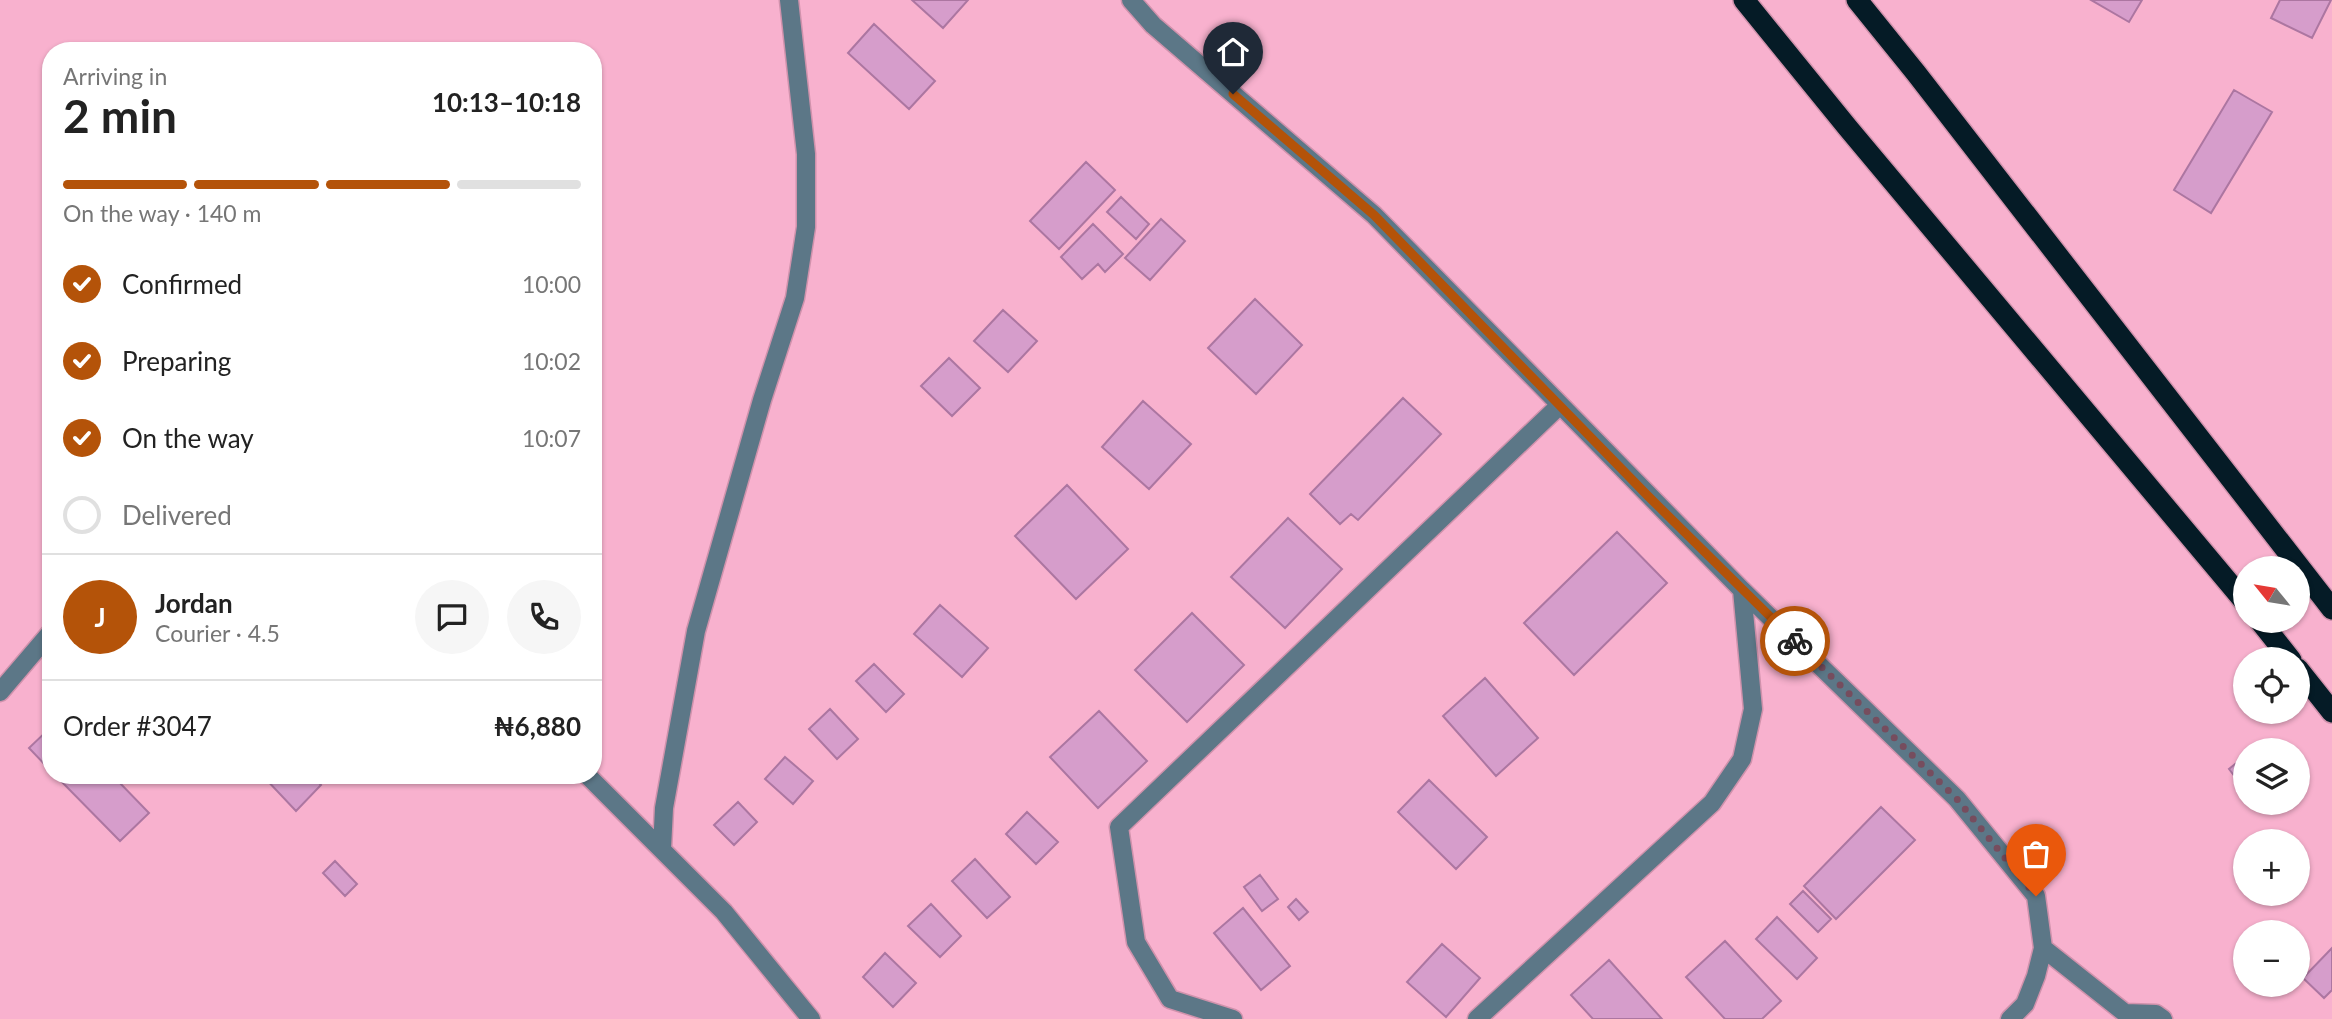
<!DOCTYPE html>
<html lang="en">
<head>
<meta charset="utf-8">
<style>
  body { margin:0; font-family:Lato,sans-serif; background:#f6f6f6; color:#222; height:100vh; display:flex; flex-direction:column; font-size:26px; white-space:nowrap }
  * { box-sizing:border-box; margin:0 }
  p { font-size:23px; color:#767676 }
  .icon { flex:none; width:38px; height:38px; fill:none; stroke:currentColor; stroke-width:2; stroke-linecap:round; stroke-linejoin:round }
  .map { position:relative; flex:1; overflow:hidden }
  .details { position:absolute; left:42px; top:42px; width:560px; height:742px; display:flex; flex-direction:column; background:#fff; border-radius:28px; box-shadow:0 2px 5px #0004 }
  .details>* { flex:none }
  .needle { width:46px; rotate:300deg }
  .tools { position:absolute; left:2233px; top:556px; display:grid; gap:14px }
  .tools a { display:grid; place-items:center; width:77px; height:77px; border-radius:50%; background:#fff; box-shadow:0 2px 5px #0004; font-size:35px }
  .pin { position:absolute; display:grid; place-items:center; width:60px; height:60px; color:#fff; margin:-72px -30px; border-radius:50% 50% 50% 0; rotate:-45deg; box-shadow:0 0 7px #0007 }
  .pin .icon { rotate:45deg }
  .courier { position:absolute; display:grid; place-items:center; width:70px; height:70px; margin:-35px; border:5px solid #b45309; border-radius:50%; background:#fff; color:#222; box-shadow:0 2px 9px #0007 }
  .headline em { font-style:normal; font-weight:700 }
  .headline div { display:flex; flex-direction:column-reverse }
  .headline { display:flex; align-items:center; justify-content:space-between; height:119px; padding:0 21px }
  h1 { font-size:46px; font-weight:700; line-height:52px }
  .bar { display:grid; grid-template-columns:repeat(4,1fr); gap:10px 7px; align-content:center; height:84px; padding:0 21px }
  .bar i { height:9px; border-radius:5px; background:#e0e0e0 }
  .bar .on { background:#b45309 }
  .bar p { grid-column:span 4 }
  .line { display:flex; align-items:center; gap:18px; padding:0 21px; border-top:2px solid #e0e0e0 }
  .line div { flex:1 }
  .round { display:grid; place-items:center; flex:none; width:74px; height:74px; border-radius:37px; background:#f6f6f6 }
  ol { padding:0 21px; list-style:none }
  li { display:flex; align-items:center; gap:21px; height:77px }
  li p { margin-inline-start:auto }
  li .icon { padding:7px; border-radius:50%; background:#b45309; color:#fff; stroke-width:4 }
  li:last-child { color:#767676 }
  li i { width:38px; height:38px; border:4px solid #e0e0e0; border-radius:50% }
  .map>svg:first-child { display:block }
  .building { fill:#d69dcb; stroke:#ac76a1; stroke-width:2 }
  .lines { fill:none; stroke-linecap:round; stroke-linejoin:round }
  .minor-casing { stroke:#d092ac; stroke-width:21 }
  .highway-casing { stroke:#d092ac; stroke-width:24 }
  .minor { stroke:#5c7787; stroke-width:18 }
  .highway { stroke:#051b26; stroke-width:21 }
  .done { stroke:#764d5e; stroke-width:7; stroke-dasharray:0 12.6 }
  .route { stroke:#b45309; stroke-width:9 }
</style>
</head>
<body>
<div class="map">
<svg width="2332" height="1019" viewBox="0 0 2332 1019">
  <rect width="100%" height="100%" fill="#f8b1ce"/>
  <path class="building" d="M912,0H968L943,28Z
    M2091,0H2142L2129,22Z
    M2280,0H2331L2312,38L2271,18Z
    M874,24L935,81L909,109L848,53Z
    M2234,90L2272,112L2211,213L2174,190Z
    M1086,162L1115,190L1059,249L1030,221Z
    M1121,197L1149,224L1136,239L1107,212Z
    M1161,219L1185,241L1150,280L1125,258Z
    M1093,224L1123,254L1105,272L1098,264L1082,279L1061,257Z
    M1255,299L1302,345L1256,394L1208,348Z
    M1003,310L1037,341L1008,372L974,341Z
    M949,358L980,388L952,416L921,386Z
    M1403,398L1441,434L1358,520L1351,514L1340,524L1310,494Z
    M1143,401L1191,444L1149,489L1102,447Z
    M1067,485L1128,549L1076,599L1015,536Z
    M1288,518L1342,569L1285,628L1231,577Z
    M1617,532L1667,583L1574,675L1524,623Z
    M940,605L988,648L962,677L914,634Z
    M1192,613L1244,665L1187,722L1135,670Z
    M874,664L904,694L886,712L856,681Z
    M1485,678L1538,738L1496,776L1443,716Z
    M830,709L858,739L837,759L809,729Z
    M1099,711L1147,761L1098,808L1050,757Z
    M51,727V771L29,748Z
    M2245,756V790L2229,769Z
    M785,757L813,781L793,804L765,779Z
    M55,775H120L116,779L149,813L120,841Z
    M262,775H312L321,785L296,811Z
    M1429,780L1487,837L1456,869L1398,812Z
    M738,802L757,822L734,845L714,825Z
    M1881,807L1915,840L1836,919L1804,886Z
    M1027,812L1058,842L1036,864L1006,834Z
    M975,859L1010,897L987,918L952,881Z
    M335,861L357,884L345,896L323,873Z
    M1260,875L1278,899L1262,911L1244,887Z
    M1803,891L1831,919L1818,932L1790,904Z
    M1296,899L1308,912L1299,920L1288,907Z
    M931,904L961,936L940,957L908,926Z
    M1243,908L1290,966L1261,990L1214,933Z
    M1777,917L1817,958L1797,979L1756,939Z
    M1725,941L1781,1001L1762,1019H1725L1686,977Z
    M1442,944L1480,978L1446,1017L1407,982Z
    M2332,948V990L2324,998L2303,978Z
    M885,953L916,983L893,1007L863,977Z
    M1609,960L1662,1019H1593L1571,995Z"/>
  <g class="lines">
    <defs>
      <path id="minor" d="M1131,0L1153,25L1374,215L1742,590L1957,799L2036,896L2043,948L2036,976L2025,1004L2010,1019
        M0,692L51,632
        M587,775L724,912L811,1019
        M662,849L664,808L696,631L762,400L795,298L806,227V154L789,0
        M2043,948L2125,1013L2156,1014L2163,1019
        M1233,1019L1170,999L1136,942L1119,827L1560,405
        M1477,1019L1712,803L1742,759L1753,709L1742,590"/>
      <path id="highway" d="M1744,0L1848,128L2245,602
        M1857,0L1916,73L2332,609
        M2260,621L2291,660
        M2298,669L2332,712"/>
    </defs>
    <use href="#minor" class="minor-casing"/>
    <use href="#highway" class="highway-casing"/>
    <use href="#minor" class="minor"/>
    <use href="#highway" class="highway"/>
  </g>
  <g class="lines">
    <path class="done" d="M1795,641L1957,799L2036,896"/>
    <path class="route" d="M1233,94L1374,215L1648,496L1795,641"/>
  </g>
</svg>
<div class="tools">
<a><svg class="needle" viewBox="-14 -14 28 28"><path d="M0-13l5 13h-10z" fill="#e53935"/><path d="M0 13l5-13h-10z" fill="#767676"/></svg></a>
<a><svg class="icon" aria-label="locate" viewBox="0 0 24 24"><circle cx="12" cy="12" r="6"/><path d="M12 2v4M12 18v4M2 12h4M18 12h4"/></svg></a>
<a><svg class="icon" aria-label="layers" viewBox="0 0 24 24"><path d="M12 4l9 5-9 5-9-5zM3 14l9 5 9-5"/></svg></a>
<a>+</a>
<a>−</a>
</div>
<div class="pin" style="left:2036px;top:896px;background:#ea580c"><svg class="icon" aria-label="bag" viewBox="0 0 24 24"><path d="M5 8h14l-1 12H6zM9 8a3 3 0 0 1 6 0"/></svg></div>
<div class="pin" style="left:1233px;top:94px;background:#1f2937"><svg class="icon" aria-label="home" viewBox="0 0 24 24"><path d="M3 11l9-7 9 7M6 9v11h12V9"/></svg></div>
<div class="courier" style="left:1795px;top:641px"><svg class="icon" aria-label="bike" viewBox="0 0 24 24"><circle cx="6" cy="16" r="4"/><circle cx="18" cy="16" r="4"/><path d="M6 16l4-8h5l3 8M10 8l3 8H6M13 5h3"/></svg></div>
<section class="details">
<div class="headline"><div><h1>2 min</h1><p>Arriving in</p></div><em>10:13–10:18</em></div>
<div class="bar"><i class="on"></i><i class="on"></i><i class="on"></i><i></i><p>On the way · 140 m</p></div>
<ol>
<li><svg class="icon" aria-label="check" viewBox="0 0 24 24"><path d="M5 12l5 5 9-10"/></svg>Confirmed<p>10:00</p></li>
<li><svg class="icon" aria-label="check" viewBox="0 0 24 24"><path d="M5 12l5 5 9-10"/></svg>Preparing<p>10:02</p></li>
<li><svg class="icon" aria-label="check" viewBox="0 0 24 24"><path d="M5 12l5 5 9-10"/></svg>On the way<p>10:07</p></li>
<li><i></i>Delivered</li>
</ol>
<div class="line" style="height:126px"><b class="round" style="background:#b45309;color:#fff">J</b><div><b>Jordan</b><p>Courier · 4.5</p></div><a class="round"><svg class="icon" aria-label="chat" viewBox="0 0 24 24"><path d="M4 5h16v11H9l-5 4z"/></svg></a><a class="round"><svg class="icon" aria-label="phone" viewBox="0 0 24 24"><path d="M5 4h4l2 5-3 2q2 4 5 5l2-3 5 2v4C11 20 4 13 5 4z"/></svg></a></div>
<div class="line" style="height:91px"><div>Order #3047</div><b>₦6,880</b></div>
</section>
</div>
</body>
</html>
